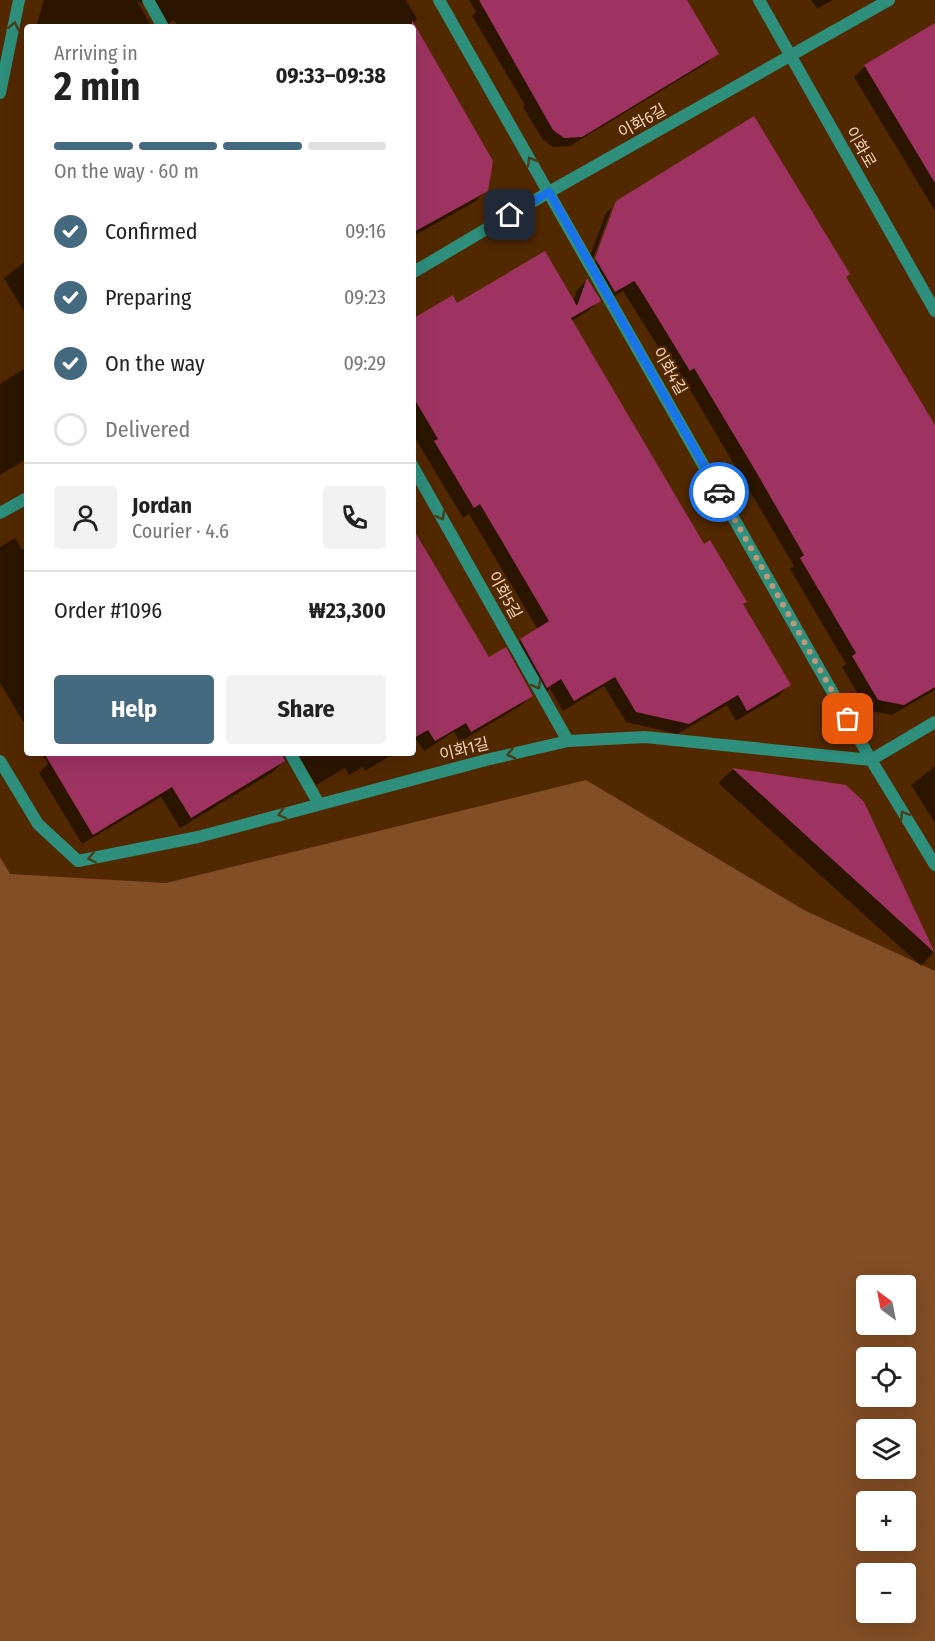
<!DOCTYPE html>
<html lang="en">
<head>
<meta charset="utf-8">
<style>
  body { margin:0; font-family:"Fira Sans Condensed","Noto Sans KR",sans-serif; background:#f2f2f2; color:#222; height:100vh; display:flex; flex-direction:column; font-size:22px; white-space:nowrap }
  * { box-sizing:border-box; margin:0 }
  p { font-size:20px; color:#767676 }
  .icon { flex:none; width:33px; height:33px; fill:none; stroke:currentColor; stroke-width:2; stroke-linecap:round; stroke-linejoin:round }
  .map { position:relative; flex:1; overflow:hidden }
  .sheet { position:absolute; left:24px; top:24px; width:392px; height:732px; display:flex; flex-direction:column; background:#fff; border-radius:6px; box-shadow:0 6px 24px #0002 }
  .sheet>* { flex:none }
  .needle { width:39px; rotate:328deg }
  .tools { position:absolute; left:856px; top:1275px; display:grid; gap:12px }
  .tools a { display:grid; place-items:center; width:60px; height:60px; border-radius:6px; background:#fff; box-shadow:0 6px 24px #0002; font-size:30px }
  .pin { position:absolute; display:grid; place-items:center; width:51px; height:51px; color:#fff; margin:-26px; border-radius:12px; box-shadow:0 3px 9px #0006 }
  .courier { position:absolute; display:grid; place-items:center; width:60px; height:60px; margin:-30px; border:4px solid #1a73e8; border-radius:50%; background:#fff; color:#222; box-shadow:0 2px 8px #0007 }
  .head em { font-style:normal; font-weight:700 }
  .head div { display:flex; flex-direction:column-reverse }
  .head { display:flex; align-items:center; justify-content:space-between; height:102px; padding:0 30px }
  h1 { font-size:39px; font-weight:700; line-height:45px }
  .bar { display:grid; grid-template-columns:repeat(4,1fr); gap:9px 6px; align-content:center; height:72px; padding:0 30px }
  .bar i { height:8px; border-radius:4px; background:#e0e0e0 }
  .bar .active { background:#456a80 }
  .bar p { grid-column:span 4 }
  .line { display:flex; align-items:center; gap:15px; padding:0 30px; border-top:2px solid #e0e0e0 }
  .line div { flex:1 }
  .round { display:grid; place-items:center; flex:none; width:63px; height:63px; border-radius:6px; background:#f2f2f2 }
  ol { padding:0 30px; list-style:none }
  li { display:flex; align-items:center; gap:18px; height:66px }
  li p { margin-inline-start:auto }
  li .icon { padding:6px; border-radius:50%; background:#456a80; color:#fff; stroke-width:4 }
  li:last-child { color:#767676 }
  li i { width:33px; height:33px; border:3px solid #e0e0e0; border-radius:50% }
  .cta { display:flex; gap:12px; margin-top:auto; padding:12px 30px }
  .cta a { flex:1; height:69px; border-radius:6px; background:#456a80; color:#fff; font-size:24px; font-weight:700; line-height:69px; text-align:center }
  .cta a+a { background:#f2f2f2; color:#222 }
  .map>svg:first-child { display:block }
  .forest { fill:#824e25; fill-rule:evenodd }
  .shadow { fill:#0007 }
  .building { fill:#9e3362 }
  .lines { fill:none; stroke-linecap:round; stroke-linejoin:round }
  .street { stroke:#2e8f7c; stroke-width:12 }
  .oneway { stroke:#4b3d19 }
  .done { stroke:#bd987b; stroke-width:6; stroke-dasharray:0 10.8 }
  .route { stroke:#1a73e8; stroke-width:8 }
  .labels { text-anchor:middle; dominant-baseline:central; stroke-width:4.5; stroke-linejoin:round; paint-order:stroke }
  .street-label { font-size:16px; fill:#f7d5bd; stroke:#522800 }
</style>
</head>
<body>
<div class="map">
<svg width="935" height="1641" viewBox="0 0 935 1641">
  <rect width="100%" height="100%" fill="#522800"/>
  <path class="forest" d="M586,780L804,910L935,971V1641H0V857L10,874L166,883ZM867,1286H906V1324H867ZM867,1358H906V1396H867ZM867,1430H906V1468H867ZM867,1502H906V1540H867ZM867,1574H906V1612H867Z"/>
  <path class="shadow" d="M44,0H406L417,19L413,24L486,190L476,201L412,237V27H178L174,20L163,27L145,5L137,1L152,27H36Z
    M469,0H686L717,53L707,63L570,146L553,147L543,140L523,107L525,105L472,16L476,12Z
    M811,0H833L817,9Z
    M935,25V211L854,77L865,66Z
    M27,198V217L24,212Z
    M617,202L844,278L935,429V690L892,715L867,710L842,667L846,664L790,569L794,566L683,378L679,380L623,291L604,302L585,269L606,213L612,207L591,264L594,265Z
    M27,260V317L4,278Z
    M587,280L599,301L588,311L571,321L703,546L745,602L742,605L789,685L778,696L736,721L727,705L677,734L626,722L604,686L563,711L550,689L536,697L510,651L521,640L538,630L469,514L463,518L412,433V321L457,305L573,302L577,290Z
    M27,367V459L0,475V384Z
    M412,532L489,659L531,696L520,706L460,742L454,732L424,751L417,740L412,742Z
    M15,538L22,550L27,547V728L0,683V547Z
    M42,753H395L365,771L363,767L349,775L345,768L316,785L299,756L288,763L285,759L273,772L180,828L161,797L82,844L39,773L48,764Z
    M935,766V823L911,785Z
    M732,770L846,787L934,952L921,966L718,783Z"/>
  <path class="building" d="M479,0H687L719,54L582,137L564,138L553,130Z
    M412,20L493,161L488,191L412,233Z
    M935,23V183L864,65Z
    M754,116L850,274L846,277L935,425V687L904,705L878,700L852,656L856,653L800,558L804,555L755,470L694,368L690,371L638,286L634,281L615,292L595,258L616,201Z
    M545,251L577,306L587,278L601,301L571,318L704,544L710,540L747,602L743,604L791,685L747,711L738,695L689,724L636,712L615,677L574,701L561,679L547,688L520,639L549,621L480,504L474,508L434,441L438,439L412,395V319L453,295L457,303Z
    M412,527L489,657L506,647L533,696L471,732L466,723L435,741L428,730L412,739Z
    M44,753H282L285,761L191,818L172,787L93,835Z
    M732,768L846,785L864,802L935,953Z"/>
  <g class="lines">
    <path class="street" d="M148,0L163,27
      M439,0L871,760L935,865
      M759,0L935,311
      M0,93L19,0
      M412,273L549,192L889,0
      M412,465L568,741
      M0,513L27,498
      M290,753L319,804
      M871,760L935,722
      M0,761L38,824L78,861L198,837L486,760L568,741L645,737L871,760"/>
  </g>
  <defs><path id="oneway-chevron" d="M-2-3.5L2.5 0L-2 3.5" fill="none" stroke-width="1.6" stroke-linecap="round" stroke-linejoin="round" transform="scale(1.5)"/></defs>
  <g class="oneway">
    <use href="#oneway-chevron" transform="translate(14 26) rotate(-78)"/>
    <use href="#oneway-chevron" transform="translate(531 161) rotate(-120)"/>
    <use href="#oneway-chevron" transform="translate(441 516) rotate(61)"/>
    <use href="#oneway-chevron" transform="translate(537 685) rotate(61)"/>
    <use href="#oneway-chevron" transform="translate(511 754) rotate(167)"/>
    <use href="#oneway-chevron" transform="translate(282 814) rotate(165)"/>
    <use href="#oneway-chevron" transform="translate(904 815) rotate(-122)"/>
    <use href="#oneway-chevron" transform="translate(92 858) rotate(168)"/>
  </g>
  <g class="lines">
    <path class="done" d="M719,492L848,719"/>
    <path class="route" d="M510,215L549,192L719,492"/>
  </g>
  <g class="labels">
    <g class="street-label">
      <text transform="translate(642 121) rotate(-29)">이화6길</text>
      <text transform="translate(861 147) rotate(60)">이화로</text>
      <text transform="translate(670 371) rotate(60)">이화4길</text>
      <text transform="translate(505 595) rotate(61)">이화5길</text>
      <text transform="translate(464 749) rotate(-14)">이화1길</text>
    </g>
  </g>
</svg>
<div class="tools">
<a><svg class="needle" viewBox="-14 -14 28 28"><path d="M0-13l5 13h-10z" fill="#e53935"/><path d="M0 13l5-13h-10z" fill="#767676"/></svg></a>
<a><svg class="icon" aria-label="locate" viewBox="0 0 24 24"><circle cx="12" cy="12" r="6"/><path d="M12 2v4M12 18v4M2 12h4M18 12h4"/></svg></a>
<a><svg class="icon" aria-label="layers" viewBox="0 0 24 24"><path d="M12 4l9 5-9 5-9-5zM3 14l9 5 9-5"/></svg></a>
<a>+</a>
<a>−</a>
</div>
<div class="pin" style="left:848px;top:719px;background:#ea580c"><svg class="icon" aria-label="bag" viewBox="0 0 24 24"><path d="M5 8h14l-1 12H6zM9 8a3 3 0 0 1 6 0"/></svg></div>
<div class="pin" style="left:510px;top:215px;background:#1f2937"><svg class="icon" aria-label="home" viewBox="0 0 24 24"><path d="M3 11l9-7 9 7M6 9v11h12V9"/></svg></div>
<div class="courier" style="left:719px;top:492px"><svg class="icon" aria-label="car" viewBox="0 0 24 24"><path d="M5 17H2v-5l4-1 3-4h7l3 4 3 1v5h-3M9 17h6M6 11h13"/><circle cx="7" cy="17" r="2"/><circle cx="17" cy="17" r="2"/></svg></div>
<section class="sheet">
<div class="head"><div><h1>2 min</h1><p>Arriving in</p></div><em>09:33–09:38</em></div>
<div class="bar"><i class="active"></i><i class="active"></i><i class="active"></i><i></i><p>On the way · 60 m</p></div>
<ol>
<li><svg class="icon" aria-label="check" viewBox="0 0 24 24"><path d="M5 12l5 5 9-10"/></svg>Confirmed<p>09:16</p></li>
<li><svg class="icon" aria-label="check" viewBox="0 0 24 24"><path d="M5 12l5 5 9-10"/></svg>Preparing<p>09:23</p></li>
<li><svg class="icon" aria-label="check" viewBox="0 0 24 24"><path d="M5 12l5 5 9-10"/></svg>On the way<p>09:29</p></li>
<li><i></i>Delivered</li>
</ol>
<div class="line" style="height:108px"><a class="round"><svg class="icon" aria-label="person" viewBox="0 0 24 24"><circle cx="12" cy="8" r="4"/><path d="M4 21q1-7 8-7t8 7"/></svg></a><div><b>Jordan</b><p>Courier · 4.6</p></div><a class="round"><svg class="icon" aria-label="phone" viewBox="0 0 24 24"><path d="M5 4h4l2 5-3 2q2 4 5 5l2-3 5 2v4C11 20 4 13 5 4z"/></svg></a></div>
<div class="line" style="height:78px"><div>Order #1096</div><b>₩23,300</b></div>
<div class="cta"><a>Help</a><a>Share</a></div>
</section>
</div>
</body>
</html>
